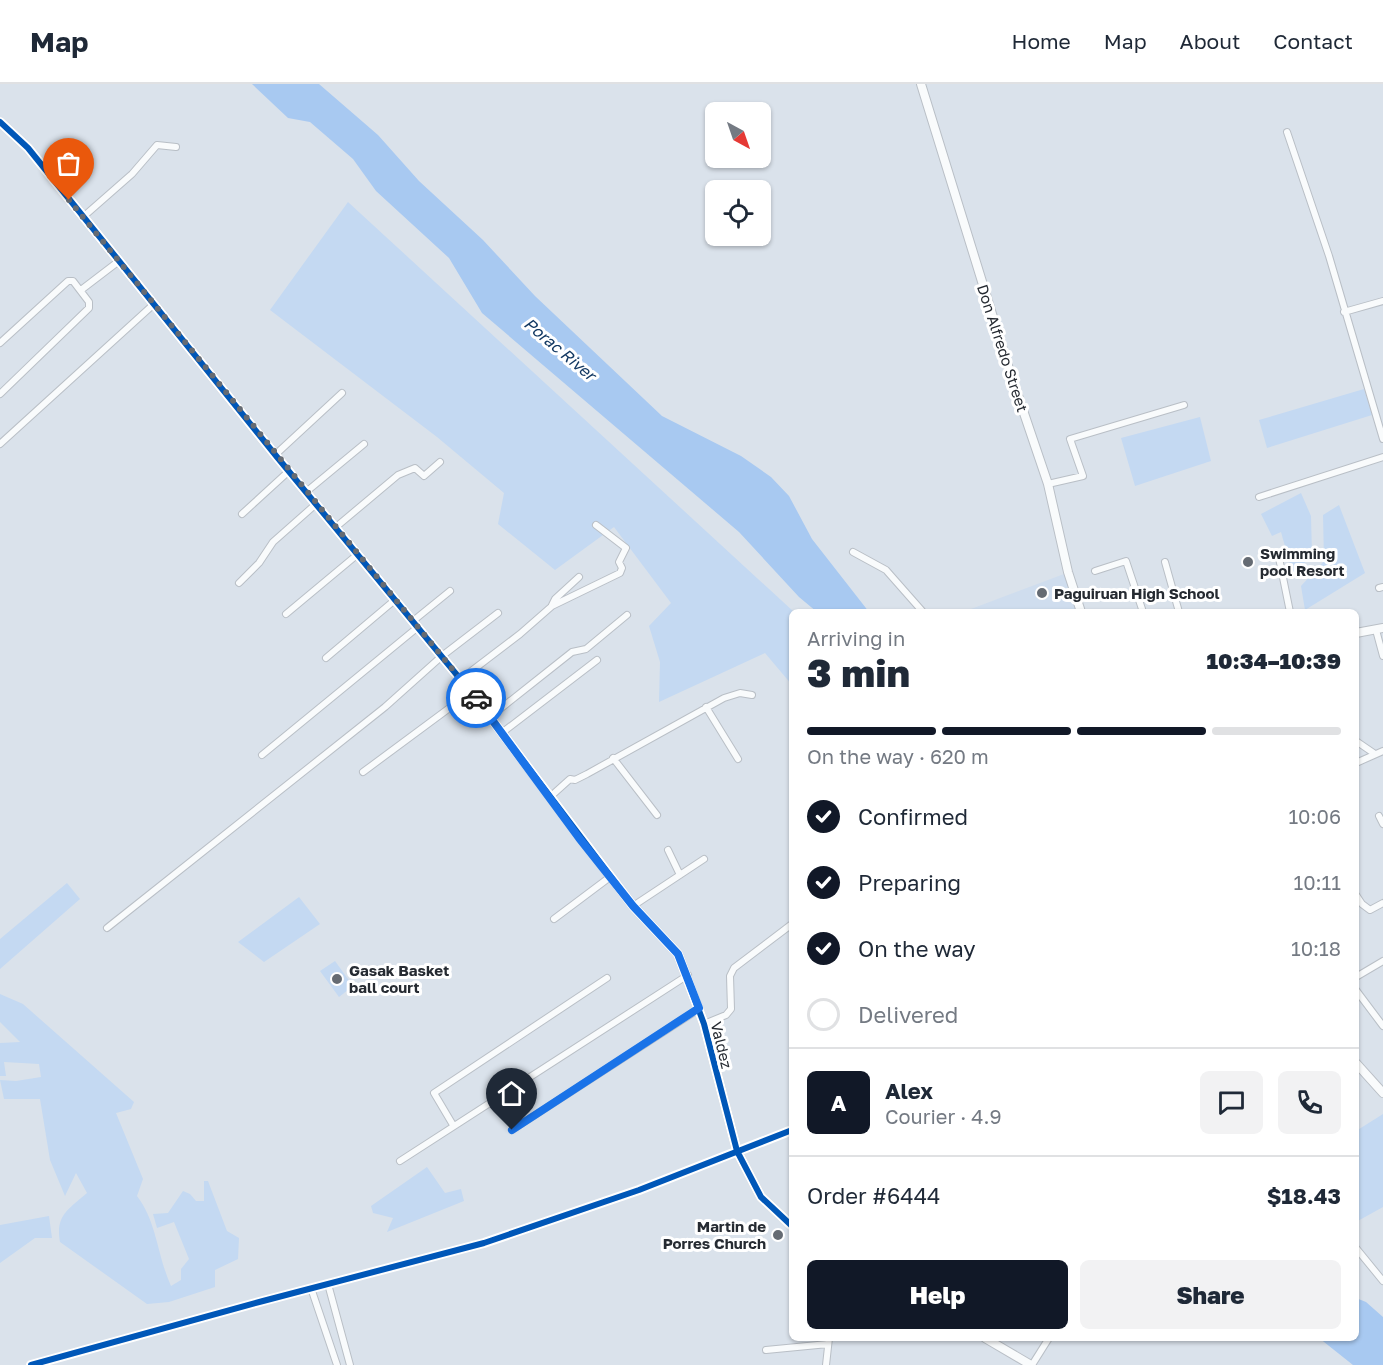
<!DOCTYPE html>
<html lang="en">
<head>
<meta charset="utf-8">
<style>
  body { margin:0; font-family:"Golos Text",sans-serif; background:#f2f2f3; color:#1f2937; height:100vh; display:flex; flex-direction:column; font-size:22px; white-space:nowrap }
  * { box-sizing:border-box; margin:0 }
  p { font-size:20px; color:#747a83 }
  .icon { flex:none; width:33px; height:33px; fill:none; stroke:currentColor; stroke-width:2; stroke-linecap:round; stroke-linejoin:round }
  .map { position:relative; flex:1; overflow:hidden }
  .side { position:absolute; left:789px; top:525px; width:570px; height:732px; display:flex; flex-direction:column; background:#fff; border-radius:9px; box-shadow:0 2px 4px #0004 }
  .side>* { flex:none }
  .needle { width:39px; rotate:140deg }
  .controls { position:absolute; left:705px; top:18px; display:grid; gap:12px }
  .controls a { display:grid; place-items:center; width:66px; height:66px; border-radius:9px; background:#fff; box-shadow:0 2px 4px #0004; font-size:30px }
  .pin { position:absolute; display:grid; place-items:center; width:51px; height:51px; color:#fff; margin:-62px -26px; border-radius:50% 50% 50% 0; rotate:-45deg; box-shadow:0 0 6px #0007 }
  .pin .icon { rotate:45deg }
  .courier { position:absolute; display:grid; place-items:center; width:60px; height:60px; margin:-30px; border:4px solid #1a73e8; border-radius:50%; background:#fff; color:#222; box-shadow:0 2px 8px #0007 }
  .summary em { font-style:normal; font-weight:800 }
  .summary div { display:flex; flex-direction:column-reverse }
  .summary { display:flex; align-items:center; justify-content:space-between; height:102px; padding:0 18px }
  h1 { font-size:39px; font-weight:800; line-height:45px }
  .bar { display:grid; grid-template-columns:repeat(4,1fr); gap:9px 6px; align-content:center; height:72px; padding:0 18px }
  .bar i { height:8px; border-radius:4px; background:#e0e1e3 }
  .bar .active { background:#111827 }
  .bar p { grid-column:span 4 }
  .line { display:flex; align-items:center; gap:15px; padding:0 18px; border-top:2px solid #e0e1e3 }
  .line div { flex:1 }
  .round { display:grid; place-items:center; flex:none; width:63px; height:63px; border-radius:9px; background:#f2f2f3 }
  ol { padding:0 18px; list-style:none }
  li { display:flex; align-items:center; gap:18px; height:66px }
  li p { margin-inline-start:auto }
  li .icon { padding:6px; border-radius:50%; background:#111827; color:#fff; stroke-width:4 }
  li:last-child { color:#747a83 }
  li i { width:33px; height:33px; border:3px solid #e0e1e3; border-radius:50% }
  .button { display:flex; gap:12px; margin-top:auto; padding:12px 18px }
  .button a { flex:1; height:69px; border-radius:9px; background:#111827; color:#fff; font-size:24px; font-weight:800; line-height:69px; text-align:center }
  .button a+a { background:#f2f2f3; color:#1f2937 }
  header { display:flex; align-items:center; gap:36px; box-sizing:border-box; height:84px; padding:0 30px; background:#fff; border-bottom:2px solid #e0e1e3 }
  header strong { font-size:28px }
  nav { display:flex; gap:33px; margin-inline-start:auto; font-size:21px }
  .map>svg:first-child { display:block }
  .built { fill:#cfddee }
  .green { fill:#c4d9f2 }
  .water { fill:#a8c9f1 }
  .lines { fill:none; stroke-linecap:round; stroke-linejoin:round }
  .minor-casing { stroke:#b9bfc6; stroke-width:8 }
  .tertiary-casing { stroke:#b9bfc6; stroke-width:10 }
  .minor { stroke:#f9fbfc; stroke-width:6 }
  .tertiary { stroke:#f9fbfc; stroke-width:8 }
  .cycleway-casing { stroke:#fff; stroke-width:10 }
  .cycleway { stroke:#0057b8; stroke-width:6 }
  .done { stroke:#656b73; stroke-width:6; stroke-dasharray:0 10.8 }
  .route { stroke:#1a73e8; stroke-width:8 }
  .poi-dot { fill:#656b73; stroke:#fff; stroke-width:2 }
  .labels { text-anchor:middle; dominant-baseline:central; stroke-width:6; stroke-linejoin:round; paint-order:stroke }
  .street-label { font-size:15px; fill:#262b32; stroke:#fff }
  .poi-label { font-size:15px; font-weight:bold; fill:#262b32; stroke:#fff; text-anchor:start }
  .water-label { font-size:16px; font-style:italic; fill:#133963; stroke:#fff }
</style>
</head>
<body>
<header>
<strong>Map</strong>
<nav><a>Home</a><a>Map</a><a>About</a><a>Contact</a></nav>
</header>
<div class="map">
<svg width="1383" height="1281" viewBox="0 0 1383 1281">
  <rect width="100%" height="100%" fill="#dae2eb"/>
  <path class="built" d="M1064,490L1076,528H963Z"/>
  <path class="green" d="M348,118L794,528L792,601L765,569L659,618L660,578L649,542L671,519L614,443L555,486L498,440L504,409L437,353L270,226Z
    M1364,305L1372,331L1267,364L1259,336Z
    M1200,333L1211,377L1135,402L1121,354Z
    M1301,409L1311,432L1312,471L1293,491L1281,448L1272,452L1261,430Z
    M1339,421L1365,489L1305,526L1301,502L1324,477L1323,431Z
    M67,799L80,815L0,885V855Z
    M299,813L320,840L264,878L238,858Z
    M335,877L353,902L339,913L320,887Z
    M0,910L23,920L134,1018L131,1025L116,1029L143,1095L137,1112C157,1138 157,1171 171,1202L181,1196V1185L189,1175L174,1138L157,1144L153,1130L168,1129L183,1107L190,1110L196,1117H204V1097H208L227,1147L239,1154L238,1175L215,1186V1203L169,1218L147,1220L60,1158C55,1131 69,1125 87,1109L76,1089L65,1112L50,1076L40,1015H4L0,996L16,997L41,993L39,980L4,978L6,992H0V959L20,958L0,938Z
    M1383,1030V1123L1356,1138V1047Z
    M427,1083L445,1109L461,1105L464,1117L387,1148L393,1134L373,1129L371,1122Z
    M49,1132L52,1154H35L0,1179V1141Z"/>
  <path class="water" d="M252,0H319L378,51L419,97L483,156L535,212L662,332L741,372L771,393L789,412L812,455L869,528H817L799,513L739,448L482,229L449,174L376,107L353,75L310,38L288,34Z
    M1356,1214L1366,1218L1383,1233V1281H1353L1319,1254H1356Z"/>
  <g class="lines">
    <defs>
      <path id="minor" d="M1287,48L1329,172L1383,355
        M83,133L132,90L157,61L176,63
        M81,206L119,177
        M1344,228L1383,217
        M0,259L68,197H73L89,218V224L0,310
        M0,360L154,220
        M275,371L342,309
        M1048,400L1083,392L1070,355L1184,321
        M306,408L364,360
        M1259,413L1383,373
        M242,430L289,387
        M336,443L398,391L415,384L424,392L440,378
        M853,468L886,486L923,528
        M1278,469L1290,528
        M1165,478L1179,528
        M1095,487L1126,477L1143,528
        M239,499L259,479L273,458L316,420
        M1379,504L1383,503
        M552,521L555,515L579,493
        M286,530L358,470
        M413,537L450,507
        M1376,546L1383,572
        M326,574L396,515
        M461,595L520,550L552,522L620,489L622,484L619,478L626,464L596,441
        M706,623L738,675
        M490,633L572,568L586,565L627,531
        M503,648L597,576
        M1356,657L1375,670
        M262,671L418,543
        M613,674L657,731
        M1356,679L1383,667
        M363,688L471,608
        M550,713L570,695L575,696L587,690L724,614L740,609L752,611
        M1379,732L1383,740
        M668,766L680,791
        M1356,811L1362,820L1370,826L1383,819
        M633,822L704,775
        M554,835L610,793
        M107,844L385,623L442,572L498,529
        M1356,893L1383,877
        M1356,906L1383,942
        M704,940L726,931L731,925L730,892L734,884L792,840
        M453,1041L434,1009L607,894
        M512,1046L699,925
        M400,1077L688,891
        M1356,1164L1383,1197
        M328,1200L350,1281
        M311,1204L337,1281
        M766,1266L828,1260
        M31,1281L263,1217L484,1159L639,1106L792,1046
        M826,1281L829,1254
        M1032,1281L1049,1254"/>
      <path id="tertiary" d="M921,0L1009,285L1048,400L1068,488L1081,528
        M0,38L28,64L277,373L471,608L633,822L678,870L704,940L737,1067L761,1113L792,1142
        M1356,549L1383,544
        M1356,979L1383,1009
        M985,1254L1031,1281"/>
    </defs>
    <use href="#minor" class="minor-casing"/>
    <use href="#tertiary" class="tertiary-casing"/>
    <use href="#minor" class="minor"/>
    <use href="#tertiary" class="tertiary"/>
    <defs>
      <path id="cycleway" d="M0,38L28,64L277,373L471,608L633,822L678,870L704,940L737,1067L761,1113L792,1142
        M31,1281L263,1217L484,1159L639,1106L792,1046"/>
    </defs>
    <use href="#cycleway" class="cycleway-casing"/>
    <use href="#cycleway" class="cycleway"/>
  </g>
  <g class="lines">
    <path class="done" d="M69,116L476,614"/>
    <path class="route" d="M476,614L579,754L633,822L678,870L699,924L512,1046"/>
  </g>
  <g class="poi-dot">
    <circle cx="1248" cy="478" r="6"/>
    <circle cx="1042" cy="509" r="6"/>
    <circle cx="337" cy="895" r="6"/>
    <circle cx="778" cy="1151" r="6"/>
  </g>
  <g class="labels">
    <g class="street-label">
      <text transform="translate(1003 264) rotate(72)">Don Alfredo Street</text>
      <text transform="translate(722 961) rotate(76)">Valdez</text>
    </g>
    <g class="poi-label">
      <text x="1260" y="469">Swimming<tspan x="1260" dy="17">pool Resort</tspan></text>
      <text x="1054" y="509">Paguiruan High School</text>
      <text x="349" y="886">Gasak Basket<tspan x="349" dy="17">ball court</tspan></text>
      <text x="766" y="1142" text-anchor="end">Martin de<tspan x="766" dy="17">Porres Church</tspan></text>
    </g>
    <g class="water-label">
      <text transform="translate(560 265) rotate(40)">Porac River</text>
    </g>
  </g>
</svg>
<div class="controls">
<a><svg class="needle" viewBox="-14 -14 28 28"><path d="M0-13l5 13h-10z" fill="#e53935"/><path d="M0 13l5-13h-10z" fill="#747a83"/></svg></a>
<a><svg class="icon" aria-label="locate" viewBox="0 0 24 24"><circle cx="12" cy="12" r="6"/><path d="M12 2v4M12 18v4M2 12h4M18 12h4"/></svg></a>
</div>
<div class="pin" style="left:69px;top:116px;background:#ea580c"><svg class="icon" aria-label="bag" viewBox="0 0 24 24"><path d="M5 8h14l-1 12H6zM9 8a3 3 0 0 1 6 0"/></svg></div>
<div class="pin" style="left:512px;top:1046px;background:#1f2937"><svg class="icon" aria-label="home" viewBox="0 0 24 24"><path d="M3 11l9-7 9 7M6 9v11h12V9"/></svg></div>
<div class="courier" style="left:476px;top:614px"><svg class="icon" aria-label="car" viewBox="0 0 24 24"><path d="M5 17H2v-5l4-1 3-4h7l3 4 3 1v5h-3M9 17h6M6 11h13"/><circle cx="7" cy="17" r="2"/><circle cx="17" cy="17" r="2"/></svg></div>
<section class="side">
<div class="summary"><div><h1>3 min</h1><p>Arriving in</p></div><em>10:34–10:39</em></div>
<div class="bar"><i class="active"></i><i class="active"></i><i class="active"></i><i></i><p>On the way · 620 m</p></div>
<ol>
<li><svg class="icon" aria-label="check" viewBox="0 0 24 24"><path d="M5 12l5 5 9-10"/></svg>Confirmed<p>10:06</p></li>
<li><svg class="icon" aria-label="check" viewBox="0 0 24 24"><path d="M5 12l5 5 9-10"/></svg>Preparing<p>10:11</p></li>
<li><svg class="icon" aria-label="check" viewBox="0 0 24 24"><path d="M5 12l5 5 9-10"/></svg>On the way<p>10:18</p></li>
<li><i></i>Delivered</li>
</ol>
<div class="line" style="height:108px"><b class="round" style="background:#111827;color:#fff">A</b><div><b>Alex</b><p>Courier · 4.9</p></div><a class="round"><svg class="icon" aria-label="chat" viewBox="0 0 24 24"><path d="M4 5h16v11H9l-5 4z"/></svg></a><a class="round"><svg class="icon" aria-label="phone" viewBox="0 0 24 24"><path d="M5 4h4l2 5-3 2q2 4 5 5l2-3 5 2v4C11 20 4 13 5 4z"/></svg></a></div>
<div class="line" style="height:78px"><div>Order #6444</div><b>$18.43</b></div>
<div class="button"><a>Help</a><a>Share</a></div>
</section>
</div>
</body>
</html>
